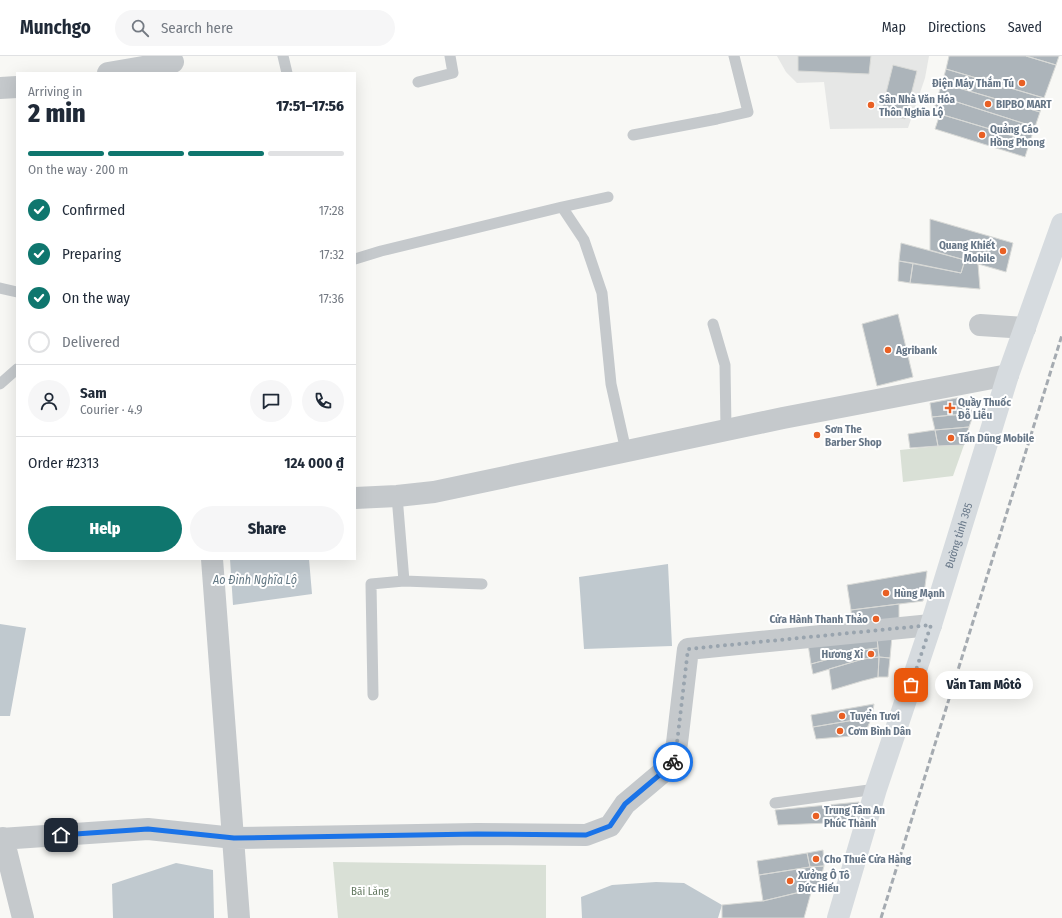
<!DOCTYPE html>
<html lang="en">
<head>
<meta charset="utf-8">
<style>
  body { margin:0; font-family:"Fira Sans Condensed",sans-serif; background:#f6f6f7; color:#1f2937; height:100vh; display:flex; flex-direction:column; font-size:15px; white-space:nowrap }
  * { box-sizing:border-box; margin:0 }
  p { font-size:13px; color:#747a83 }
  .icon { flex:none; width:22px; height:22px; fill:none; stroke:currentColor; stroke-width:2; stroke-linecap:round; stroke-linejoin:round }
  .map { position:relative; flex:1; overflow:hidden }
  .details { position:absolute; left:16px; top:16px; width:340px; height:488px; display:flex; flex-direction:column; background:#fff; border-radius:0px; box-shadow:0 4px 16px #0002 }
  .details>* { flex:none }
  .pin { position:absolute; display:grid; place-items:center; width:34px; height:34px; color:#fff; margin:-17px; border-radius:8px; box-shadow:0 2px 6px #0006 }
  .courier { position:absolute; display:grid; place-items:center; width:40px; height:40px; margin:-20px; border:3px solid #1a73e8; border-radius:50%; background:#fff; color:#222; box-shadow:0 1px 5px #0007 }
  .bubble { position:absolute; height:28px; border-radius:14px; background:#fff; box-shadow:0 4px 16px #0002; font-size:13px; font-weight:800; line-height:28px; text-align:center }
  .headline em { font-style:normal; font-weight:800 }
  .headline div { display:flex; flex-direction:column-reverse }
  .headline { display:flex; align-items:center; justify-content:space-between; height:68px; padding:0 12px }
  h1 { font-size:26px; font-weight:800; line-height:30px }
  .bar { display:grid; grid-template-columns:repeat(4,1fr); gap:6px 4px; align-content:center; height:48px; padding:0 12px }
  .bar i { height:5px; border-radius:3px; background:#e0e1e3 }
  .bar .selected { background:#0f766e }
  .bar p { grid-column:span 4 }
  .line { display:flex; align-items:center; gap:10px; padding:0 12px; border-top:1px solid #e0e1e3 }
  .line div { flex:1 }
  .round { display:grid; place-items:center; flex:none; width:42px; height:42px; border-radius:21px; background:#f6f6f7 }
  ol { padding:0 12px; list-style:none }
  li { display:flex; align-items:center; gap:12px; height:44px }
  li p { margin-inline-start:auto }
  li .icon { padding:4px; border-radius:50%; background:#0f766e; color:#fff; stroke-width:4 }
  li:last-child { color:#747a83 }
  li i { width:22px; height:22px; border:2px solid #e0e1e3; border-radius:50% }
  .cta { display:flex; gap:8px; margin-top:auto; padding:8px 12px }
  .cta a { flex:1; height:46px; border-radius:24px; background:#0f766e; color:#fff; font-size:16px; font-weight:800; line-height:46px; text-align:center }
  .cta a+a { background:#f6f6f7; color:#1f2937 }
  header { display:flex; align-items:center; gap:24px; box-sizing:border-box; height:56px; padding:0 20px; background:#fff; border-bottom:1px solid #e0e1e3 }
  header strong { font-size:19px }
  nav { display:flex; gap:22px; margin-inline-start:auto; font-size:14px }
  .search { width:280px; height:36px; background:#f6f6f7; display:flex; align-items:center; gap:10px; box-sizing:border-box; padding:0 14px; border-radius:22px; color:#747a83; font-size:15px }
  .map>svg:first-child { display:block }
  .built { fill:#e6e7e6 }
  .green { fill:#d9e0d6 }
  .water { fill:#c0c9cf }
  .building { fill:#acb4ba; stroke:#d9dad7 }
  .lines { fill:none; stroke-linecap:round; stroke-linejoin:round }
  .service { stroke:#c5c9cc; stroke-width:11 }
  .minor { stroke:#c5c9cc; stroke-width:22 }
  .primary { stroke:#d6dbdf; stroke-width:22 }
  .rail { stroke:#a5abb1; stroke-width:3; stroke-dasharray:6 3; stroke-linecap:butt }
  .done { stroke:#99a4ae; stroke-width:4; stroke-dasharray:0 7.2 }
  .route { stroke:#1a73e8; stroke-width:5 }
  .poi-dot { fill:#e96024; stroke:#fff; stroke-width:1.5 }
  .labels { text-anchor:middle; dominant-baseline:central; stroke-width:4; stroke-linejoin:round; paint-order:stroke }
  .poi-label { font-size:11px; font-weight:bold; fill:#667687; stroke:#fff; text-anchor:start }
  .street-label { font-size:11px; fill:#667687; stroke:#fff }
  .park-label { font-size:11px; fill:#647961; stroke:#fff }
  .water-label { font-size:12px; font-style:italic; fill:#627783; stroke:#fff }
</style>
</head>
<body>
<header>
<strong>Munchgo</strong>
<div class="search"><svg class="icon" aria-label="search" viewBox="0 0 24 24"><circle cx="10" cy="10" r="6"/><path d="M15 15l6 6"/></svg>Search here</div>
<nav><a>Map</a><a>Directions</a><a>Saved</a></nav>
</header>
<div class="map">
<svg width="1062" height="862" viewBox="0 0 1062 862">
  <rect width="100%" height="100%" fill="#f8f8f5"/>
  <path class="built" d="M777,0H929L925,22L908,72L830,73L824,26L797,27L786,16Z"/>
  <path class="green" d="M964,389L953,420L903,426L900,394L938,390Z
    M333,806L546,809V862H338Z"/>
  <path class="water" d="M230,503H309L312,538L233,549Z
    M668,508L672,590L584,593L579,521Z
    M0,568L26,572L10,660H0Z
    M176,807L213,814L214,862H113L112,828Z
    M656,826L684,827L722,849L718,862H582L581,841L612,829Z"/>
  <path class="building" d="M798,0H871L869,18L798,15Z
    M949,0H1026L1056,9L1044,42L946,13Z
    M1026,0H1059L1056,9Z
    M893,9L917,15L905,63L881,57Z
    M946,13L1044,42L1040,56L942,27Z
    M942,27L1040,56L1035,71L938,40Z
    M938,40L1035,71L1030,85L933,56Z
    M940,58L1030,85L1025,101L935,73Z
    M930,163L1013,187L1006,216L930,194Z
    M901,187L965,204L961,217L899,205Z
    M965,204L978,208L980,233L910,227L913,207L961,217Z
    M899,205L913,207L910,227L898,225Z
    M898,258L913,321L877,330L862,268Z
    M962,341L974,357L932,361L930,347Z
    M974,357L969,371L935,374L932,361Z
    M969,371L964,389L938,390L935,374Z
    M935,374L938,390L910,392L908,378Z
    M927,515L923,545L851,554L847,529Z
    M899,548V571L853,577L851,554Z
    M892,580L890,602L879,601L877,582Z
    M877,582L878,592L862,594L811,608L808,588Z
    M878,592L879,601L863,603L862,594Z
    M862,594L863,603L813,618L811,608Z
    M879,601L890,602L888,621H878Z
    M879,601L878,621L862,625L832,634L829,613L863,603Z
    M874,648L872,661L813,671L811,659Z
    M872,661L864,679L816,683L813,671Z
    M859,746L854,766L778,769L775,754Z
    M823,794L824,810L810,811L807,797Z
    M807,797L810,811L759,819L757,805Z
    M824,810L818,832L763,845L759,819L810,811Z
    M812,833L804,862H722V849L763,845Z"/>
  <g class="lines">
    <path class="service" d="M283,0L287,17
      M418,26L453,17L450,0
      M633,79L717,63L748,56L734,0
      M562,151L608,141
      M355,203L381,195L562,151L584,184L602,237L611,328L626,395
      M0,232L17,236
      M713,268L725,309L726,373
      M0,328L17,313
      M404,525L482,528
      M373,639L371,528L404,525L397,440
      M775,747L876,733"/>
    <path class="minor" d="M108,17L173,6
      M0,32L17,31
      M980,269L1025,272
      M355,442L397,440L434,436L783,362L1008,319
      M212,503L239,862
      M3,782L23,862
      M0,783L148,773L234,782L477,778L586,779L610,770L625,748L663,716L673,706L677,687L688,593L931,569"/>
    <path class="primary" id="s1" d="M838,862L876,733L931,569L1008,319L1062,168"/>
    <path class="rail" d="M881,862L1062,279"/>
  </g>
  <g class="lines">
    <path class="done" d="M673,706L677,687L688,593L931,569L911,629"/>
    <path class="route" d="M61,779L148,773L234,782L477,778L586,779L610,770L625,748L663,716L673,706"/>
  </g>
  <g class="poi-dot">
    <circle cx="1022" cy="27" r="4"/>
    <circle cx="988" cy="48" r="4"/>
    <circle cx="871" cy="49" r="4"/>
    <circle cx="982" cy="79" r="4"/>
    <circle cx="1003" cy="195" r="4"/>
    <circle cx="888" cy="294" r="4"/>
    <path d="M948 346h4v4h4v4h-4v4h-4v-4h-4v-4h4z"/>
    <circle cx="817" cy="379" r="4"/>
    <circle cx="951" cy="382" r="4"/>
    <circle cx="886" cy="537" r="4"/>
    <circle cx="876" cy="563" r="4"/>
    <circle cx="871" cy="598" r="4"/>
    <circle cx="842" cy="660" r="4"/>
    <circle cx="840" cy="675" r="4"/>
    <circle cx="816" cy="760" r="4"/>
    <circle cx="816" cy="803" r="4"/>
    <circle cx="790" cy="825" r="4"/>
  </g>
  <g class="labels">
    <g class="poi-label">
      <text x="1014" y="27" text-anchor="end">Điện Máy Thắm Tú</text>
      <text x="879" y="43">Sân Nhà Văn Hóa<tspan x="879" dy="13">Thôn Nghĩa Lộ</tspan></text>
      <text x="996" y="48">BIPBO MART</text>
      <text x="990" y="73">Quảng Cáo<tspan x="990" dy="13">Hồng Phong</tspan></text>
      <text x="995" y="189" text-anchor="end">Quang Khiết<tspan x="995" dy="13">Mobile</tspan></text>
      <text x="896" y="294">Agribank</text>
      <text x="958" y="346">Quầy Thuốc<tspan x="958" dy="13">Đỗ Liễu</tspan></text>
      <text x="825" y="373">Sơn The<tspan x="825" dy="13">Barber Shop</tspan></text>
      <text x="959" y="382">Tấn Dũng Mobile</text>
      <text x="894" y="537">Hùng Mạnh</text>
      <text x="868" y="563" text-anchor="end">Cửa Hành Thanh Thảo</text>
      <text x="863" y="598" text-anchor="end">Hương Xì</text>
      <text x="850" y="660">Tuyển Tươi</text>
      <text x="848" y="675">Cơm Bình Dân</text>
      <text x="824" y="754">Trung Tâm An<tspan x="824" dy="13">Phúc Thành</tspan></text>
      <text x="824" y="803">Cho Thuê Cửa Hàng</text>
      <text x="798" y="819">Xưởng Ô Tô<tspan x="798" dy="13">Đức Hiếu</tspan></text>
    </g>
    <g class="street-label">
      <text stroke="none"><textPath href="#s1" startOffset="401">Đường tỉnh 385</textPath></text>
    </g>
    <g class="park-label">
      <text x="370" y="835">Bãi Lăng</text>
    </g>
    <g class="water-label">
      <text x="255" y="524">Ao Đình Nghĩa Lộ</text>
    </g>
  </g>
</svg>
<div class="pin" style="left:911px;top:629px;background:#ea580c"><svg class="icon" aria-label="bag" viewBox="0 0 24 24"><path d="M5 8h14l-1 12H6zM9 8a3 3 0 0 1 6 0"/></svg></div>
<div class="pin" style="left:61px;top:779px;background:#1f2937"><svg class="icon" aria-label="home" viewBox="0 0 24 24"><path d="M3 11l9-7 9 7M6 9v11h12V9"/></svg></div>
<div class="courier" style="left:673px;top:706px"><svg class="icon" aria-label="bike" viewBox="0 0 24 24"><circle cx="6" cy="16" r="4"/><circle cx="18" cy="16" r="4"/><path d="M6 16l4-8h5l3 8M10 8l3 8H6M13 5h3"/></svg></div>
<div class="bubble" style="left:935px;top:615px;width:98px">Văn Tam Môtô</div>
<section class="details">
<div class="headline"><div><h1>2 min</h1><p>Arriving in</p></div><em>17:51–17:56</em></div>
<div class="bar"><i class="selected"></i><i class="selected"></i><i class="selected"></i><i></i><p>On the way · 200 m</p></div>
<ol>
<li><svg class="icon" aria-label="check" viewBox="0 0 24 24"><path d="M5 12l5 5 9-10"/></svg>Confirmed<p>17:28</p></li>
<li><svg class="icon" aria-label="check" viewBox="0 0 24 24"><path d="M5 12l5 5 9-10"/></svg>Preparing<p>17:32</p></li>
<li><svg class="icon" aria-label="check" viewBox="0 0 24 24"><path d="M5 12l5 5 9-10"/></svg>On the way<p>17:36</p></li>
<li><i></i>Delivered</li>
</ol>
<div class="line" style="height:72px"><a class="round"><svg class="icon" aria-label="person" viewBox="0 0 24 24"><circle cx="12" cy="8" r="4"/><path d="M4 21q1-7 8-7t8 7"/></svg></a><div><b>Sam</b><p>Courier · 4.9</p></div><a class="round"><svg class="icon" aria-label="chat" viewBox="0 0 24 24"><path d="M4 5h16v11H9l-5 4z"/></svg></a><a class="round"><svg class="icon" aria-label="phone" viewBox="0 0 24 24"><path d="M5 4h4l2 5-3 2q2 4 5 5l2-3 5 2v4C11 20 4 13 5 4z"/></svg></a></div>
<div class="line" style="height:52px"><div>Order #2313</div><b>124 000 ₫</b></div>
<div class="cta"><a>Help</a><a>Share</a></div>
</section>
</div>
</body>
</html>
